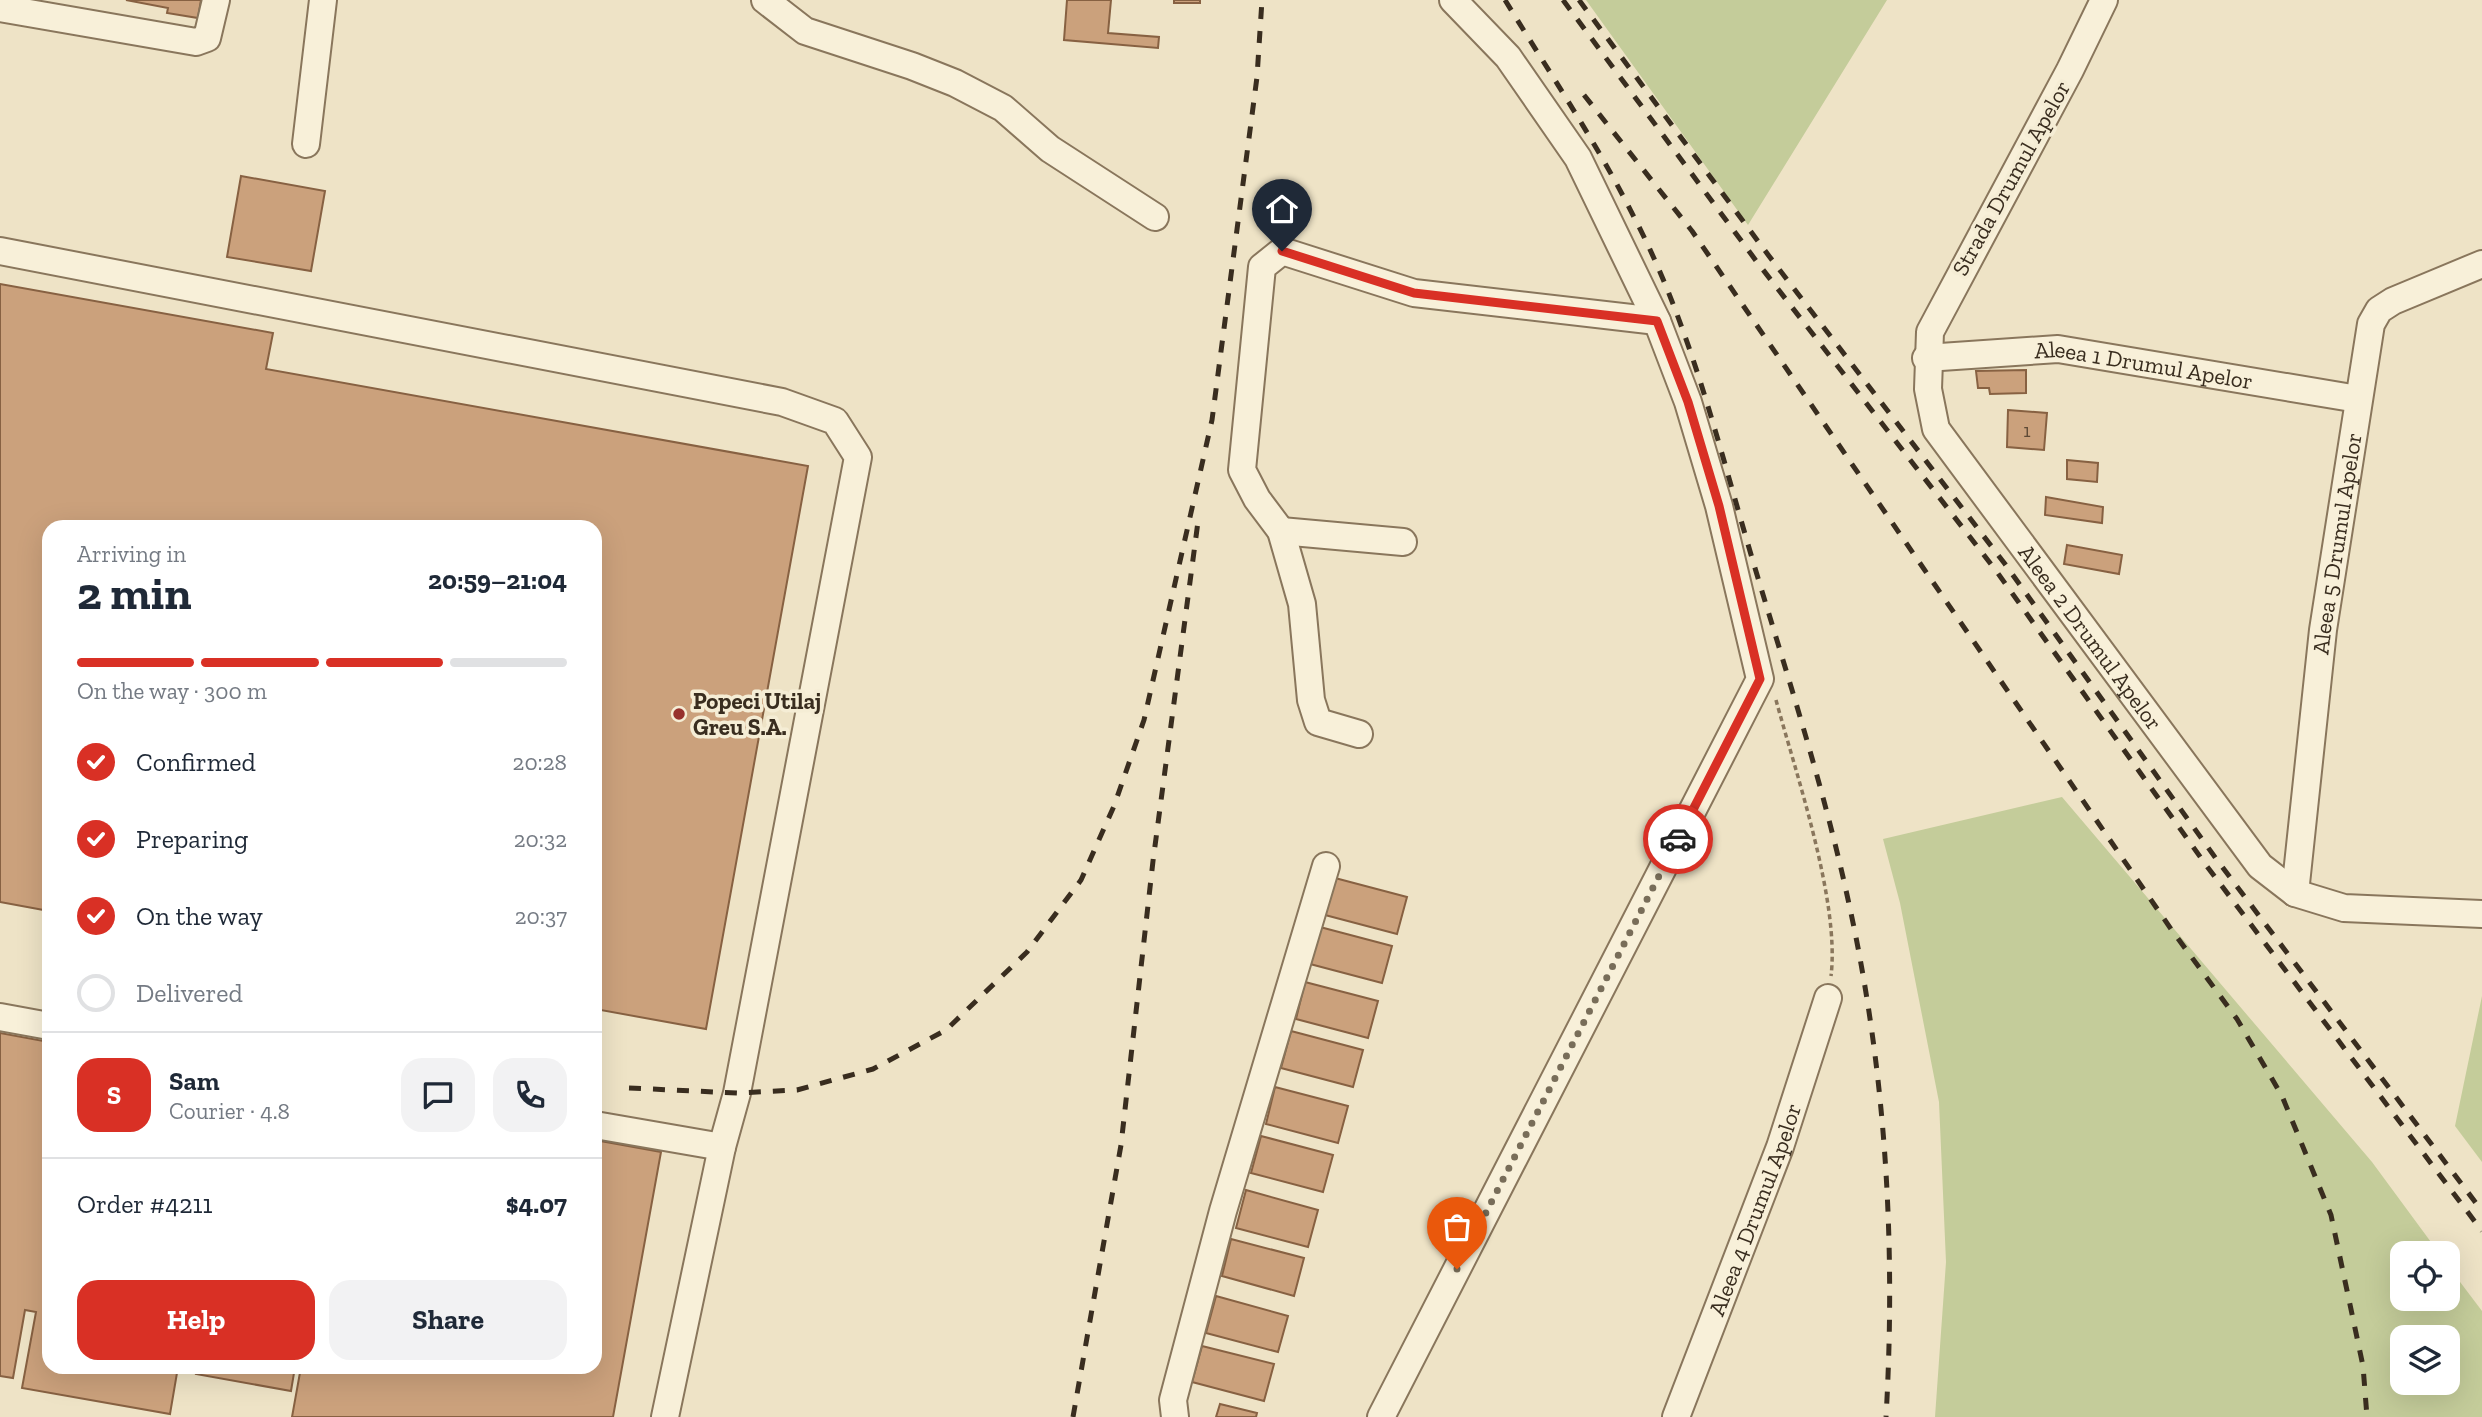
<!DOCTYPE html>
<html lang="en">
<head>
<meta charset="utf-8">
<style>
  body { margin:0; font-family:"Zilla Slab",serif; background:#f2f2f3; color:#1f2937; height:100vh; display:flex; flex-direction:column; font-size:26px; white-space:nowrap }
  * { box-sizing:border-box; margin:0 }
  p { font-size:23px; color:#747a83 }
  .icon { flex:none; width:38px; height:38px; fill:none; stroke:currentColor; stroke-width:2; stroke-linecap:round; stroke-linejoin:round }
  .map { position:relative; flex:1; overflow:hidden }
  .details { position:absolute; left:42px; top:520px; width:560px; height:854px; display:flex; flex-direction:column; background:#fff; border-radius:21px; box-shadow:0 7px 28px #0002 }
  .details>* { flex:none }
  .buttons { position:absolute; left:2390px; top:1241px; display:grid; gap:14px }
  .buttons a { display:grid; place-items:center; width:70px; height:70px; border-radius:14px; background:#fff; box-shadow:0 7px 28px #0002; font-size:35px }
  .pin { position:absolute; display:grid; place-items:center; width:60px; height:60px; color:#fff; margin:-72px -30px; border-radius:50% 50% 50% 0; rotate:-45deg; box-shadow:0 0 7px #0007 }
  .pin .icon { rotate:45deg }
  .courier { position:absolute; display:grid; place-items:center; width:70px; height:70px; margin:-35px; border:5px solid #d93025; border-radius:50%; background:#fff; color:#222; box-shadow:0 2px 9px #0007 }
  .overview em { font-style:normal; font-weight:800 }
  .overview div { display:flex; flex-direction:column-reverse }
  .overview { display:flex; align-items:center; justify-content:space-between; height:119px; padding:0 35px }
  h1 { font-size:46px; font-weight:800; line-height:52px }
  .bar { display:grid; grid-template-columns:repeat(4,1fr); gap:10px 7px; align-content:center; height:84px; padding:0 35px }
  .bar i { height:9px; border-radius:5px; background:#e0e1e3 }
  .bar .current { background:#d93025 }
  .bar p { grid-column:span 4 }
  .line { display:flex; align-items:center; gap:18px; padding:0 35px; border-top:2px solid #e0e1e3 }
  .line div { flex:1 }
  .round { display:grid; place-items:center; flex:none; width:74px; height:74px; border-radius:21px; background:#f2f2f3 }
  ol { padding:0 35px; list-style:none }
  li { display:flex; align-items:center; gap:21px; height:77px }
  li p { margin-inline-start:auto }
  li .icon { padding:7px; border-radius:50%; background:#d93025; color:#fff; stroke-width:4 }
  li:last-child { color:#747a83 }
  li i { width:38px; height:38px; border:4px solid #e0e1e3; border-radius:50% }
  .action { display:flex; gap:14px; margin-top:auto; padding:14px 35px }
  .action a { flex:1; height:80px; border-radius:21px; background:#d93025; color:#fff; font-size:28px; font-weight:800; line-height:80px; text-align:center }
  .action a+a { background:#f2f2f3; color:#1f2937 }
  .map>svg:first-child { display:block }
  .green { fill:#c4cc9a; fill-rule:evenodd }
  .building { fill:#cba17c; stroke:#876142; stroke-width:2 }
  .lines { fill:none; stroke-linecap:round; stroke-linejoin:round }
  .minor-casing { stroke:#89765c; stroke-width:30 }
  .path { stroke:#89765c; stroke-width:3.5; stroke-dasharray:5 3.5; stroke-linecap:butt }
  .minor { stroke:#f8f0d9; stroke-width:26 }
  .rail { stroke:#392d1f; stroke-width:5; stroke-dasharray:12 12; stroke-linecap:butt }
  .done { stroke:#786d59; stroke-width:7; stroke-dasharray:0 12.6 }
  .route { stroke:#d93025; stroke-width:9 }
  .poi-dot { fill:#97312d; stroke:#f5edd5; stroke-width:2.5 }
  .labels { text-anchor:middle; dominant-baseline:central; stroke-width:7; stroke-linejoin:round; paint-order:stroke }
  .number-label { font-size:19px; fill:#5e4a36 }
  .street-label { font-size:23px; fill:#392d1f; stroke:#f5edd5 }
  .poi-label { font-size:23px; font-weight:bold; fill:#392d1f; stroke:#f5edd5; text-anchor:start }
</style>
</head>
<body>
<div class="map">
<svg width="2482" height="1417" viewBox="0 0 2482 1417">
  <rect width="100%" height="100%" fill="#eee3c6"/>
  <path class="green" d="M1586,0H1887L1748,225Z
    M2062,797L2372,1162L2439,1253H2403V1298H2448V1266L2482,1311V1417H1935L1946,1262L1939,1102L1900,903L1883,839ZM2448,1337V1382H2403V1337Z
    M2482,996V1162L2455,1126Z"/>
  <path class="building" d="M126,0H201L198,18L167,13L168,8Z
    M1067,0H1111L1108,33L1159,37L1158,48L1064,40Z
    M1174,0H1200V3H1174Z
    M241,176L325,191L311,271L227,257Z
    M0,284L273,333L266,369L808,466L706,1029L595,1009V527H49V911L0,902Z
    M2026,370V393L1990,394L1989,388H1978L1976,371Z
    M2008,410L2047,413L2044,450L2007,447Z
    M2067,460L2098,463L2097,482L2067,479Z
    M2046,497L2103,507L2102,523L2045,515Z
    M2067,545L2122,555L2119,574L2064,564Z
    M1335,878L1407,897L1397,934L1325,915Z
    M1320,927L1392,946L1382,983L1310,964Z
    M1305,982L1378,1001L1368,1038L1296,1019Z
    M1291,1031L1363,1050L1353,1087L1281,1068Z
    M0,1033L49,1042V1367H178L170,1414L22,1388L36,1312L25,1310L13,1378L0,1376Z
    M1275,1087L1348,1106L1338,1143L1266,1124Z
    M1261,1136L1333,1155L1323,1192L1251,1173Z
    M595,1140L661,1152L613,1417H292L301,1367H595Z
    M1246,1190L1318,1210L1308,1247L1236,1228Z
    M1231,1239L1304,1258L1294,1296L1222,1276Z
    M1216,1296L1288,1316L1278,1352L1206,1333Z
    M1202,1346L1274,1364L1264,1401L1192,1382Z
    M198,1367H295L291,1391L196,1374Z
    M1220,1404L1257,1413L1256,1417H1216Z"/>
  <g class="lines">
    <defs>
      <g id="minor">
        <path d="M765,0L805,31L912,66L955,83L1003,108L1050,149L1155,217"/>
        <path id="s1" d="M2104,0L2070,70L1930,332L1928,389L1936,429L2260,866L2295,893L2344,908L2482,914"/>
        <path d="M0,8L196,42L207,38L216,0"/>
        <path d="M306,144L323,0"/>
        <path d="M0,251L782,402L835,421L858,457L737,1093L722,1147L665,1417"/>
        <path id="s2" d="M1926,358L2058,349L2358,399"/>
        <path d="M1281,531L1403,542"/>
        <path d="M1359,734L1318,722L1311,700L1302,604L1281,531L1257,499L1242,470L1262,267L1282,251L1414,293L1657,321"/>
        <path id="s3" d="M2295,893L2323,630L2371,324L2379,310L2393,301L2482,264"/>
        <path d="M0,1017L49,1026"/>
        <path d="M595,1125L722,1147"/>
        <path d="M1175,1417L1173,1400L1223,1211L1326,866"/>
        <path d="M1381,1417L1760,679L1719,506L1688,402L1657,321L1578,158L1508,57L1453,0"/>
        <path id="s4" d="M1676,1417L1780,1147L1828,998"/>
      </g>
    </defs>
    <use href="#minor" class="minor-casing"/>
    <path class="path" d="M1776,700C1796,774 1840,902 1831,976"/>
    <use href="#minor" class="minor"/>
    <path class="rail" d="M1505,0C1549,72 1597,143 1635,219C1690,325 1718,443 1752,558C1786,672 1824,787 1849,904C1886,1072 1896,1246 1886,1417
      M1563,0L1757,262L1997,572L2206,865L2482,1231
      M1579,0L1769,256L2005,564L2217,860L2482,1211
      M1584,95L1692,231L2171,929L2237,1019L2282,1096L2331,1215L2363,1366L2367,1417
      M629,1088L737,1093L797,1090L873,1069L946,1030L1027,952L1081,880L1114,806L1144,720L1212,420L1257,77L1262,0
      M1073,1417L1121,1145L1153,861L1199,514"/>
  </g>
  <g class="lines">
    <path class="done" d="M1457,1269L1678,839"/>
    <path class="route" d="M1282,251L1414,293L1657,321L1688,402L1719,506L1760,679L1678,839"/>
  </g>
  <circle class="poi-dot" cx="679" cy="714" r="7"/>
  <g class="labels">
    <g class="number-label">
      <text x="2027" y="430">1</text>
    </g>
    <g class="street-label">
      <text transform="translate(2011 178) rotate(-61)">Strada Drumul Apelor</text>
      <text stroke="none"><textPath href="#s2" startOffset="219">Aleea 1 Drumul Apelor</textPath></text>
      <text stroke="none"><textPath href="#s3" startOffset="352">Aleea 5 Drumul Apelor</textPath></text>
      <text stroke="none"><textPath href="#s1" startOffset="732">Aleea 2 Drumul Apelor</textPath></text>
      <text stroke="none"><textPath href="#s4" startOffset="222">Aleea 4 Drumul Apelor</textPath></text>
    </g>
    <g class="poi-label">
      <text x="693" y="701">Popeci Utilaj<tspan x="693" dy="26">Greu S.A.</tspan></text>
    </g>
  </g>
</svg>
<div class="buttons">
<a><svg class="icon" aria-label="locate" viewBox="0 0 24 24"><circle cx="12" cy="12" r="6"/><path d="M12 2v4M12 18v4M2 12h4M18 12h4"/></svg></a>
<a><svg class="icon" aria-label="layers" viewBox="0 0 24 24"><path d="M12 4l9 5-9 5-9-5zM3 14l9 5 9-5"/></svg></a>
</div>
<div class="pin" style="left:1457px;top:1269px;background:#ea580c"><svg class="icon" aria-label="bag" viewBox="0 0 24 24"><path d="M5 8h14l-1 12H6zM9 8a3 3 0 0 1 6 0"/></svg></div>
<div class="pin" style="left:1282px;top:251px;background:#1f2937"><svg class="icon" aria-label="home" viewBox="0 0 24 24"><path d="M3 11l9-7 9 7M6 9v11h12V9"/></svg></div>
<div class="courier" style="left:1678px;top:839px"><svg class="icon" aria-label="car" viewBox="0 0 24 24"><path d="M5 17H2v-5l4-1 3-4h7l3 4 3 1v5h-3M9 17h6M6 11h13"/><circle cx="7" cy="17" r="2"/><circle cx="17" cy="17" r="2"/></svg></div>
<section class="details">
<div class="overview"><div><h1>2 min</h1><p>Arriving in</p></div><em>20:59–21:04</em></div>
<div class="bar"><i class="current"></i><i class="current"></i><i class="current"></i><i></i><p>On the way · 300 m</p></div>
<ol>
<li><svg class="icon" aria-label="check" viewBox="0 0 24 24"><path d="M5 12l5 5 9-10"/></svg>Confirmed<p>20:28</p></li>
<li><svg class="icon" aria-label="check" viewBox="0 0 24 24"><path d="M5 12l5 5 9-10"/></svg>Preparing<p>20:32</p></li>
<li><svg class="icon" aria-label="check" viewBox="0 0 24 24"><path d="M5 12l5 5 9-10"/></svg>On the way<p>20:37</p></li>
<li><i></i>Delivered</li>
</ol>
<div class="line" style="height:126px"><b class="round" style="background:#d93025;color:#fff">S</b><div><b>Sam</b><p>Courier · 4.8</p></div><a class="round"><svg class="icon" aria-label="chat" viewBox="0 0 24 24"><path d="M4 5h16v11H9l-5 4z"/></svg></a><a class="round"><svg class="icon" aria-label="phone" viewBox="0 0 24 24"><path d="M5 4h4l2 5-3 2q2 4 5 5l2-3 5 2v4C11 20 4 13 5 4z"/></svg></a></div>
<div class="line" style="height:91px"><div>Order #4211</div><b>$4.07</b></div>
<div class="action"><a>Help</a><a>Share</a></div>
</section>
</div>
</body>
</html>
